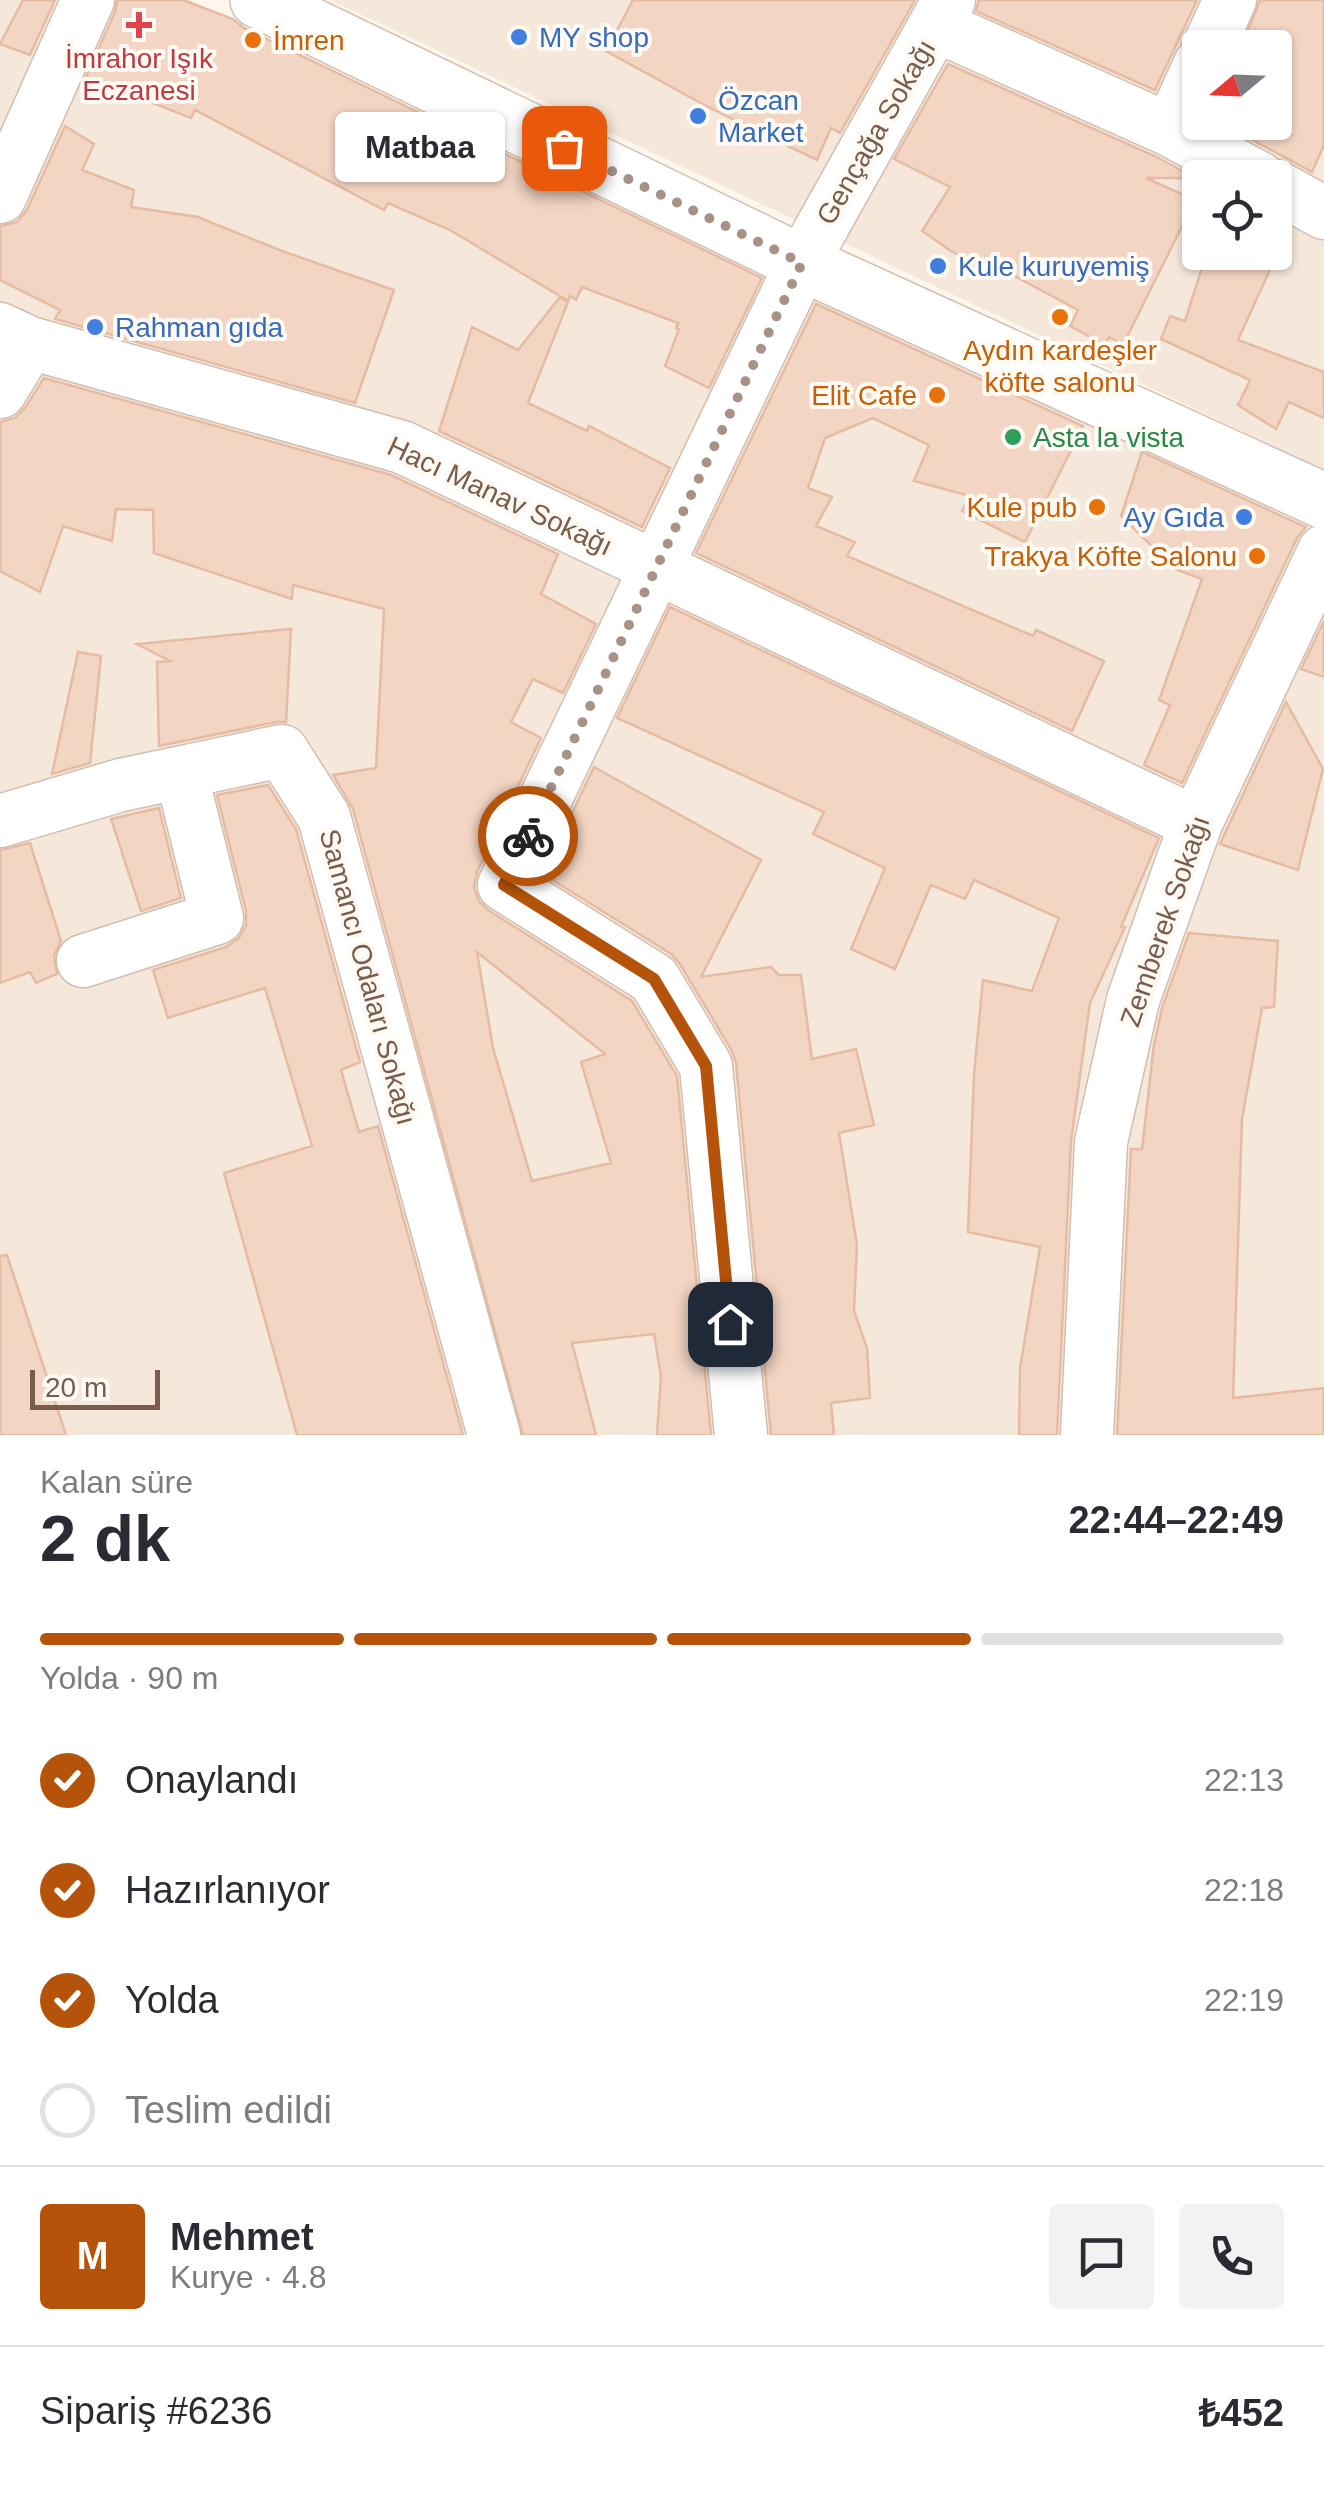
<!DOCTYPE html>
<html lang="tr">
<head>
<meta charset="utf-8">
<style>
  body { margin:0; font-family:Helvetica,sans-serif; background:#f2f2f3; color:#2b2b33; height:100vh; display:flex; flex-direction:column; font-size:38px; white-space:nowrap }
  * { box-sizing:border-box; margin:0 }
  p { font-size:32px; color:#7c7c81 }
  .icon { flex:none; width:55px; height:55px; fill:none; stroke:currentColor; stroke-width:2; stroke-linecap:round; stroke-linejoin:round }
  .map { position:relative; height:1435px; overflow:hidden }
  .details { display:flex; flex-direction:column; background:#fff; flex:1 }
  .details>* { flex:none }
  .needle { width:65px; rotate:251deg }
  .buttons { position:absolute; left:1182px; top:30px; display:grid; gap:20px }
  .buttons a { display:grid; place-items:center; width:110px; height:110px; border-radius:10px; background:#fff; box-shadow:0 2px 8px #0004; font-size:50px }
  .scale { position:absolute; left:30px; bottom:25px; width:130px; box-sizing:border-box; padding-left:10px; border:5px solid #7a5c4d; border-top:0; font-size:28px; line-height:35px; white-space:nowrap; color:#7a5c4d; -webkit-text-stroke:8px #fffaf3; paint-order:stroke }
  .pin { position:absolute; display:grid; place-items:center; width:85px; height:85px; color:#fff; margin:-42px; border-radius:20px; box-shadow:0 5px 15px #0006 }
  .courier { position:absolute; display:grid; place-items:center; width:100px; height:100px; margin:-50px; border:8px solid #b45309; border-radius:50%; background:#fff; color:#222; box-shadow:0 2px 12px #0007 }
  .bubble { position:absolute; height:70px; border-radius:10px; background:#fff; box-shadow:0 2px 8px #0004; font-size:32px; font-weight:700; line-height:70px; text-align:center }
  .overview em { font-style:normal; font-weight:700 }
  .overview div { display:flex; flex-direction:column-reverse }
  .overview { display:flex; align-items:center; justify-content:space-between; height:170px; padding:0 40px }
  h1 { font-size:65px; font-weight:700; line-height:75px }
  .bar { display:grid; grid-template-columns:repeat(4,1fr); gap:15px 10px; align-content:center; height:120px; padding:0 40px }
  .bar i { height:12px; border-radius:8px; background:#e1e1e2 }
  .bar .selected { background:#b45309 }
  .bar p { grid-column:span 4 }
  .line { display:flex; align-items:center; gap:25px; padding:0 40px; border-top:2px solid #e1e1e2 }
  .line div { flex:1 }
  .round { display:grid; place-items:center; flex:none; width:105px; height:105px; border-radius:10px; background:#f2f2f3 }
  ol { padding:0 40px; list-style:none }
  li { display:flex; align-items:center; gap:30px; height:110px }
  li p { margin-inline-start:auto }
  li .icon { padding:10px; border-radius:50%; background:#b45309; color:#fff; stroke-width:4 }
  li:last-child { color:#7c7c81 }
  li i { width:55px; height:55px; border:5px solid #e1e1e2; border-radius:50% }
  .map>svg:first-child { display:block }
  .residential { fill:#f5e8da; fill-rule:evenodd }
  .building { fill:#f3d5c3; stroke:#e6bba3; stroke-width:2.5; fill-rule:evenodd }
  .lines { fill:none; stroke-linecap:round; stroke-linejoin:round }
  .minor-casing { stroke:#d1beb0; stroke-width:55 }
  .tertiary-casing { stroke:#d1beb0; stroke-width:58 }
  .minor { stroke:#fff; stroke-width:52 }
  .tertiary { stroke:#fff; stroke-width:55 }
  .done { stroke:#a89285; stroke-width:10; stroke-dasharray:0 18 }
  .route { stroke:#b45309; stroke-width:12 }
  .health-dot { fill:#e0444e; stroke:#fffaf3; stroke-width:4 }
  .shop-dot { fill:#3f7fe0; stroke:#fffaf3; stroke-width:4 }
  .food-dot { fill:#e8710a; stroke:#fffaf3; stroke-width:4 }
  .leisure-dot { fill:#2e9e5b; stroke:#fffaf3; stroke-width:4 }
  .labels { text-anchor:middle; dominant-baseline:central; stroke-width:8; stroke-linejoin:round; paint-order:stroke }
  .shop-label { font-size:28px; fill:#366cbe; stroke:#fffaf3; text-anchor:start }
  .food-label { font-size:28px; fill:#c56008; stroke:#fffaf3; text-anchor:end }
  .health-label { font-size:28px; fill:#be3a42; stroke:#fffaf3 }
  .street-label { font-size:28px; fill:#7a5c4d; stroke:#fffaf3 }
  .leisure-label { font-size:28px; fill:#27864d; stroke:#fffaf3; text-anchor:start }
</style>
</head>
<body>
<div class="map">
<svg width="1324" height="1435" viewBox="0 0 1324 1435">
  <rect width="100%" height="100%" fill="#fdf6ec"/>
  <path class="residential" d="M0,0H190L303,58L1324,535V1435H0Z
    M330,0H1324V470ZM1200,48H1275V122H1200ZM1200,178H1275V252H1200Z"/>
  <path class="building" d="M23,0H55L30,55L0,44Z
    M117,0H183L233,19L244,28L762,278L709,388L665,366L679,329L676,328L678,323L582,287L576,300L570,296L568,301L450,230L388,203L384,210L195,110L191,118L86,77L115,12Z
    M633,0H915L840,133L831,128L817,160L706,106L606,51Z
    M979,0H1197L1155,90L976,11Z
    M1260,0H1324V145L1312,172L1219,122H1275V48H1241Z
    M948,64L1157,157L1195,178H1146L1195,200L1123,345L1109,337L1105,345L1070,326L1078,310L1003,270L999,277L951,251L922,231L950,187L894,159Z
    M65,126L94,144L82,170L134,190L131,207L198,217L282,251L394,290L355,403L55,319L60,310L0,280V226L17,222L27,210Z
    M1207,252H1278L1238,340L1324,372V418L1289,402L1276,429L1238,405L1250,380L1161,339L1170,316L1185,321Z
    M560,297L568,302L528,403L587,431L589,426L670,468L642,527L439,431L472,327L518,350Z
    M816,304L1083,426L1025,542L962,511L970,496L914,481L929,445L873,418L825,438L808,488L832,497L816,526L855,542L847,556L1033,636L1036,630L1104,661L1072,731L696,553Z
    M44,378L391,475L558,554L541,594L596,624L563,693L533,679L511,722L541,738L477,872L474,887L479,901L488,910L632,1001L677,1076L711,1435H657L661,1376L654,1334L572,1343L596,1435H523L353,809L333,775L376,768L384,609L293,585L292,599L154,553L153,510L116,509L112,541L63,526L40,592L0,571V422L15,418L25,408ZM477,952L605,1054L581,1062L611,1163L532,1181L493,1048Z
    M1142,452L1306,527L1297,538L1182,783L1144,765L1170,705L1159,700L1202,579L1175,569L1121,516Z
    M670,607L1159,838L1121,927H1125L1090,1003L1071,1141L1057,1435H1019L1020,1368L1040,1247L968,1232L974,1074L983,980L1032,991L1059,918L974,880L965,899L931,885L895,969L851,949L885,868L813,834L824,812L617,718Z
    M1324,621V677L1301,669Z
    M291,629L286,722H276L159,746L157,662L170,661L137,644Z
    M78,652L101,656L90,763L52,774Z
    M1286,702L1323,769L1298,870L1220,844Z
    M594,767L761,860L701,977L771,967L779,975H801L812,1059L856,1049L874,1125L839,1133L857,1245L854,1311L867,1348L870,1398L831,1403L834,1435H771L736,1063L732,1051L680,964L671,954L543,874Z
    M268,785L296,829L360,1062L341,1070L359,1132L378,1126L463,1435H297L224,1173L312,1146L265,988L168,1018L153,970L226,947L239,938L246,925V911L217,795Z
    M159,808L181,898L141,911L111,819Z
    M30,843L61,941L54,956L57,974L36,983L30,972L0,983V850Z
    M1189,933L1278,941L1274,1007L1262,1008L1242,1119L1233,1398L1324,1388V1435H1117L1131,1149H1142L1154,1045L1162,1008Z
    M7,1255L66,1435H0V1256Z"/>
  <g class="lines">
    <defs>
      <path id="minor" d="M937,26L1170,130L1259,178
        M1208,48L1230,0
        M1170,130L1200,64
        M1275,186L1324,213
        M0,197L88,0
        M0,329L30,343L402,447L1196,823
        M0,392L30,343
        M0,821L121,785L282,751L324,817L494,1435
        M83,961L217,918L181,773
        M741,1435L706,1066L654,979L504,885L802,263L949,0
        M1087,1435L1101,1142L1133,1000L1196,823L1324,551"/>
      <path id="tertiary" d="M258,0L802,263L1324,501"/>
    </defs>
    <use href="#minor" class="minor-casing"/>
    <use href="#tertiary" class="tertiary-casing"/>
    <use href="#minor" class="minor"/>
    <use href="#tertiary" class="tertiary"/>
  </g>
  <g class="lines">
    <path class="done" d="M528,836L802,263L564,148"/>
    <path class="route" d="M528,836L504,885L654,979L706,1066L730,1324"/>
  </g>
  <path class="health-dot" d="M134 10h10v10h10v10h-10v10h-10v-10h-10v-10h10z"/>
  <g class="shop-dot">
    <circle cx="519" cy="37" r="10"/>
    <circle cx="698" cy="116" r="10"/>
    <circle cx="938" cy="266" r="10"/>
    <circle cx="95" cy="327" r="10"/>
    <circle cx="1244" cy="517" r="10"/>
  </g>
  <g class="food-dot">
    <circle cx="253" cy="40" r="10"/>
    <circle cx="1060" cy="317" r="10"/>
    <circle cx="937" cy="395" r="10"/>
    <circle cx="1097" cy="507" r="10"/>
    <circle cx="1257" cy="556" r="10"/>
  </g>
  <circle class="leisure-dot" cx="1013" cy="437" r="10"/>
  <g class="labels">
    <g class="shop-label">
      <text x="539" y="37">MY shop</text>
      <text x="718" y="100">Özcan<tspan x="718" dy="32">Market</tspan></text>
      <text x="958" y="266">Kule kuruyemiş</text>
      <text x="115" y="327">Rahman gıda</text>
      <text x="1224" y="517" text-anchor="end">Ay Gıda</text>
    </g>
    <g class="food-label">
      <text x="273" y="40" text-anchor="start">İmren</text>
      <text x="1060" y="350" text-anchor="middle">Aydın kardeşler<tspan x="1060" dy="32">köfte salonu</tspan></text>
      <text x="917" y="395">Elit Cafe</text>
      <text x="1077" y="507">Kule pub</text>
      <text x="1237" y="556">Trakya Köfte Salonu</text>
    </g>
    <g class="health-label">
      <text x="139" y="58">İmrahor Işık<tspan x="139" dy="32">Eczanesi</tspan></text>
    </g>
    <g class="street-label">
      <text transform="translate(876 132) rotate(-60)">Gençağa Sokağı</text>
      <text transform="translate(500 496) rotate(25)">Hacı Manav Sokağı</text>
      <text transform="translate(1165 921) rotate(-71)">Zemberek Sokağı</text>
      <text transform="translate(368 977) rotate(75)">Samancı Odaları Sokağı</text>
    </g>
    <g class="leisure-label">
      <text x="1033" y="437">Asta la vista</text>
    </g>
  </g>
</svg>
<div class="buttons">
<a><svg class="needle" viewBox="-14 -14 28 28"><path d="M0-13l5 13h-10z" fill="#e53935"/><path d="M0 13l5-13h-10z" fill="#7c7c81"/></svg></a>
<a><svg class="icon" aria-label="locate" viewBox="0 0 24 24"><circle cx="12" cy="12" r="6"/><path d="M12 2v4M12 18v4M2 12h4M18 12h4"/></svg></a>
</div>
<div class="scale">20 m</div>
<div class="pin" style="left:564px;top:148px;background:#ea580c"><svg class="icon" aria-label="bag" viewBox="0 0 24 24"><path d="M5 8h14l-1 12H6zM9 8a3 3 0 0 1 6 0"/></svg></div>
<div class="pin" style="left:730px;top:1324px;background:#1f2937"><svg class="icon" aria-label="home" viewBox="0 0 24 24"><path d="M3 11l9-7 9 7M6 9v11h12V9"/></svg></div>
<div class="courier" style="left:528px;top:836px"><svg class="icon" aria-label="bike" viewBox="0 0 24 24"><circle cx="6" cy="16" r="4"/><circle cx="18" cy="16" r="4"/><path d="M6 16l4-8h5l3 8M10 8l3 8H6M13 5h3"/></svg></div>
<div class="bubble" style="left:335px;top:112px;width:170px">Matbaa</div>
</div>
<section class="details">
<div class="overview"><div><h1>2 dk</h1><p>Kalan süre</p></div><em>22:44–22:49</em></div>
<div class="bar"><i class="selected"></i><i class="selected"></i><i class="selected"></i><i></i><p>Yolda · 90 m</p></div>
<ol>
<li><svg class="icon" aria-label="check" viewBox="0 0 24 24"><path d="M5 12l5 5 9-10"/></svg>Onaylandı<p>22:13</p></li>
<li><svg class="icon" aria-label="check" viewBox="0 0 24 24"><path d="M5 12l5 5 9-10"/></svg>Hazırlanıyor<p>22:18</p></li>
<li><svg class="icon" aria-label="check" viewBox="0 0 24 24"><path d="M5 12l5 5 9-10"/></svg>Yolda<p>22:19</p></li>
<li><i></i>Teslim edildi</li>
</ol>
<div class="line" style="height:180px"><b class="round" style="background:#b45309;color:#fff">M</b><div><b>Mehmet</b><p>Kurye · 4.8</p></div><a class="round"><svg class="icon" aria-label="chat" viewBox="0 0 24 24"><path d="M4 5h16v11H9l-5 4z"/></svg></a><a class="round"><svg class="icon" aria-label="phone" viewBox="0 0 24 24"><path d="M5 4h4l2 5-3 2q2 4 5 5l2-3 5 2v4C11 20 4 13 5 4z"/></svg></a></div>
<div class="line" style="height:130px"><div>Sipariş #6236</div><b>₺452</b></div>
</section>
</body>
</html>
